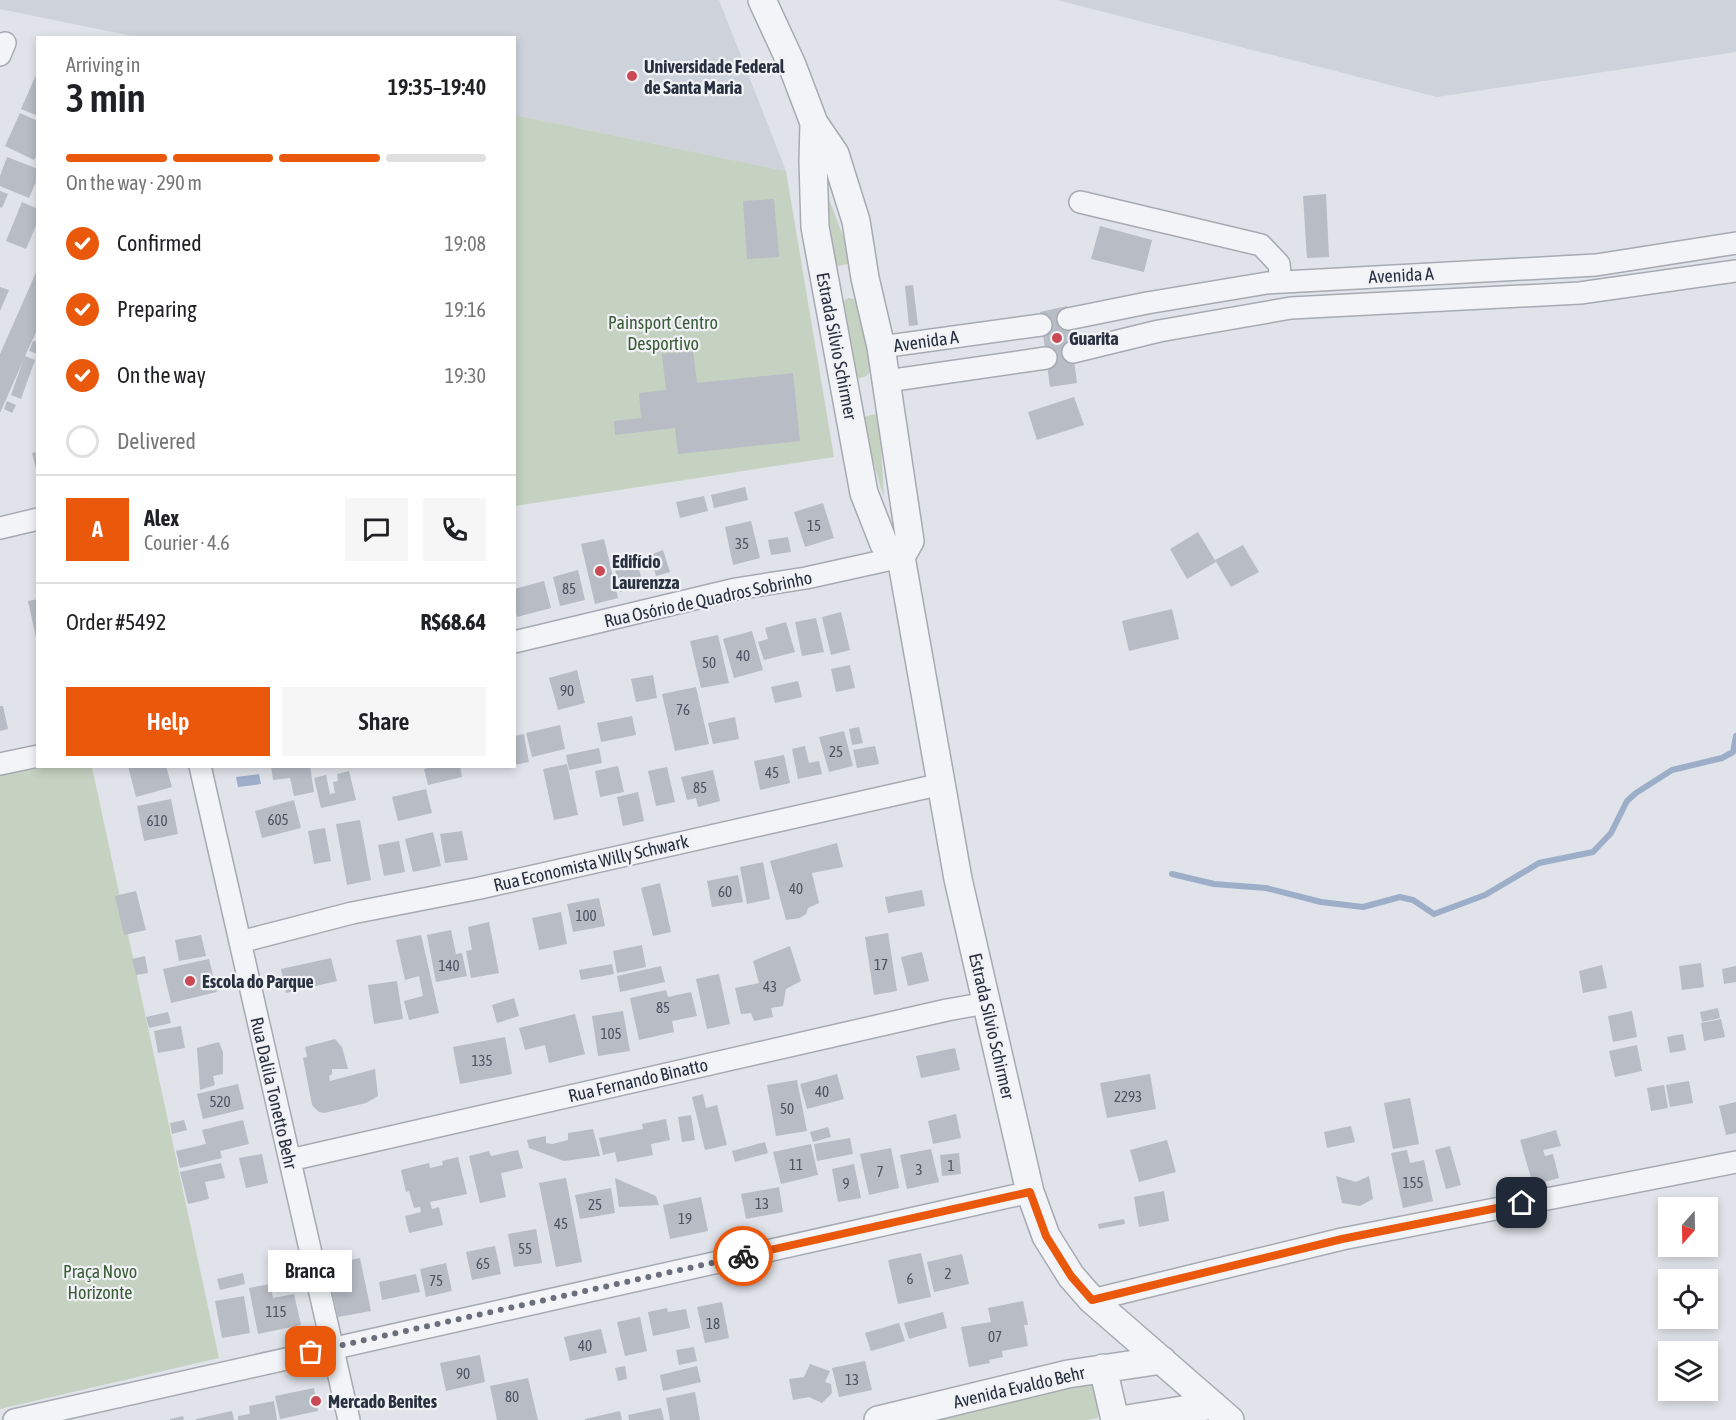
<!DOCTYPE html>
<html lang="en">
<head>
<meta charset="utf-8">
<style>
  body { margin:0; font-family:"Asap Condensed",sans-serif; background:#f6f6f6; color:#202124; height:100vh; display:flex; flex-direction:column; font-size:22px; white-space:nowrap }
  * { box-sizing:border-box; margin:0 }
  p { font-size:20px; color:#757577 }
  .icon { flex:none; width:33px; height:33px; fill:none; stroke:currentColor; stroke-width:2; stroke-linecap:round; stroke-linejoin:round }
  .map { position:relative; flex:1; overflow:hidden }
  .panel { position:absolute; left:36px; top:36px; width:480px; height:732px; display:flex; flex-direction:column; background:#fff; border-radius:0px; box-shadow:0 3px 9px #0003 }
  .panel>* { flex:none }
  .needle { width:39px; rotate:200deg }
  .tools { position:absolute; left:1658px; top:1197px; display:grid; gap:12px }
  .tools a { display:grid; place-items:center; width:60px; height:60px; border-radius:0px; background:#fff; box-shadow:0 3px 9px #0003; font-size:30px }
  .pin { position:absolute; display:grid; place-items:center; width:51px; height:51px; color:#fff; margin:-26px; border-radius:12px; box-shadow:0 3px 9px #0006 }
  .courier { position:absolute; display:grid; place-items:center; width:60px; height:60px; margin:-30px; border:4px solid #ea580c; border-radius:50%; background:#fff; color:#222; box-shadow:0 2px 8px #0007 }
  .bubble { position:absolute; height:42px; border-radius:0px; background:#fff; box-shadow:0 3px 9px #0003; font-size:20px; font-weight:600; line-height:42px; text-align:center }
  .overview em { font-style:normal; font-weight:600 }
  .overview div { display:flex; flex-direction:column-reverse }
  .overview { display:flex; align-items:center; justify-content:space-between; height:102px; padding:0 30px }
  h1 { font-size:39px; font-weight:600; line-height:45px }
  .bar { display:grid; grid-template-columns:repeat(4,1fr); gap:9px 6px; align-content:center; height:72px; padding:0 30px }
  .bar i { height:8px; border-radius:4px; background:#e0e0e0 }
  .bar .selected { background:#ea580c }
  .bar p { grid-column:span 4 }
  .line { display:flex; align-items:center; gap:15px; padding:0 30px; border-top:2px solid #e0e0e0 }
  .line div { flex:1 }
  .round { display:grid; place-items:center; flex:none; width:63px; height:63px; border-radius:0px; background:#f6f6f6 }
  ol { padding:0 30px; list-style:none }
  li { display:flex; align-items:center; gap:18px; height:66px }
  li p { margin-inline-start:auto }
  li .icon { padding:6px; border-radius:50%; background:#ea580c; color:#fff; stroke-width:4 }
  li:last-child { color:#757577 }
  li i { width:33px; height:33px; border:3px solid #e0e0e0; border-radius:50% }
  .action { display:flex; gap:12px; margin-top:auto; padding:12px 30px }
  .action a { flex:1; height:69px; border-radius:0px; background:#ea580c; color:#fff; font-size:24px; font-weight:600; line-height:69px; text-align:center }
  .action a+a { background:#f6f6f6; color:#202124 }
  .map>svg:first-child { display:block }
  .built { fill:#ced2da }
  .green { fill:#c5d2c1 }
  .water { fill:#9caec8 }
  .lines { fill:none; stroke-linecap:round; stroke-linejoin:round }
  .stream { stroke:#9caec8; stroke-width:6 }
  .building { fill:#b7bcc5 }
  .minor-casing { stroke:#a5aab3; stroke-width:24 }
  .tertiary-casing { stroke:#a5aab3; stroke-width:30 }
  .minor { stroke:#f3f4f7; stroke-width:21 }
  .tertiary { stroke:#f3f4f7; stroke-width:27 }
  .done { stroke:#696f7b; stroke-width:6; stroke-dasharray:0 10.8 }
  .route { stroke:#ea580c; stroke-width:8 }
  .poi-dot { fill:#ca4954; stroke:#f0f2f6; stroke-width:2 }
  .labels { text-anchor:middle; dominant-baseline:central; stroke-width:4.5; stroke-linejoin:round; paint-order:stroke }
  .number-label { font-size:15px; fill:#4c5361 }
  .poi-label { font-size:18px; font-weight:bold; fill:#293040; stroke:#f0f2f6; text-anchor:start }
  .street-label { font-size:18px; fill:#293040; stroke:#f0f2f6 }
  .park-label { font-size:18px; fill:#3b5b37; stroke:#f0f2f6 }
</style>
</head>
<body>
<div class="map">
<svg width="1736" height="1420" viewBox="0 0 1736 1420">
  <rect width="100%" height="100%" fill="#e0e3e9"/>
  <path class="built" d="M0,0H719L786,171L515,115L514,38L137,37L0,9Z
    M1057,0H1736V52L1437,97Z"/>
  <path class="green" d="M515,115L786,171L834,457L515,506Z
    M828,196L853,263L833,267Z
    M848,298L854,299L860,303L872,368C868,376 864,379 855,378L842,302Z
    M879,413L884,498L860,418Z
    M37,766L92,767L219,1358L0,1409V775Z
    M1087,1384L1093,1385C1101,1395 1101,1405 1098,1418L1088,1420H928Z"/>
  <path class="water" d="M259,774L261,784L238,787L236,777Z"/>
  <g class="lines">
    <path class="stream" d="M1172,874L1214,884L1266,888L1321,902L1363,907L1400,897L1413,900L1434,914L1485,895L1539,863L1593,852L1611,833L1627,801L1636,793L1672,770L1722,758L1733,752L1736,736"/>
  </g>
  <path class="building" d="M36,75L38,76V116L21,109Z
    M20,113L38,121V153L34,160L5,146Z
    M7,157L38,169V177L29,198L0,186V176Z
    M0,191L8,194L2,208L0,207Z
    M1326,194L1329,257L1307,258L1303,196Z
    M774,199L779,257L747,259L743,201Z
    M22,202L38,209V221L26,249L6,241Z
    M1100,226L1152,240L1144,272L1091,259Z
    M38,268V328L25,356L35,360L21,399L11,395L23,361L0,413V354Z
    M913,285L918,325L909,326L905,286Z
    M0,287L9,290L0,311Z
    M1067,306L1077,383L1050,387L1040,312Z
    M33,341L38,342V354L29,351Z
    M693,351L697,383L793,373L800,441L678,454L675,428L615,435L614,421L641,418L639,393L666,390L662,354Z
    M1074,397L1084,425L1037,440L1028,412Z
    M7,401L16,405L12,413L4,409Z
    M38,452V472H37L32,453Z
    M745,487L748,500L714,508L711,495Z
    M704,496L708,511L680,518L676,502Z
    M823,503L834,538L805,547L794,512Z
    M751,521L760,558L733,565L725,527Z
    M1198,532L1216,562L1187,579L1170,549Z
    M788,537L791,552L771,555L768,540Z
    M604,539L618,598L595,604L581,544Z
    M1243,545L1259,572L1231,587L1215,560Z
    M663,550L670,572L656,576L650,555Z
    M638,564L643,586L620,592L615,569Z
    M578,570L585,600L560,606L553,577Z
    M544,581L551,608L517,617L514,606V589Z
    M38,599V642H37L28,601Z
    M1172,609L1179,639L1129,651L1122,621Z
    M841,612L850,650L831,655L822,617Z
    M816,618L824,652L802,656L795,622Z
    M786,622L795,652L764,660L758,642L768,639L765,628Z
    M752,631L763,670L734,678L723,639Z
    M718,635L729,683L701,688L690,641Z
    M850,665L855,688L836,692L831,669Z
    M577,670L585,703L558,710L549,678Z
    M653,675L657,698L636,702L631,679Z
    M798,681L802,697L775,703L771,687Z
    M696,687L709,744L675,751L662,694Z
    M0,706H3L8,729L0,731Z
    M632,716L636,735L601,742L597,723Z
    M735,717L739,739L713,744L708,723Z
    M560,725L565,749L532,757L526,733Z
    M859,727L863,743L852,745L849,729Z
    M844,731L853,766L829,772L819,737Z
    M524,734L529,762L514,765V736Z
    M805,746L809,763L819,761L822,774L798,779L792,749Z
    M875,746L879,764L857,768L853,750Z
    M599,748L602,763L569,770L566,755Z
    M784,755L790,783L760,790L754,761Z
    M567,764L578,815L554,820L543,769Z
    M128,766H166L172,787L136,797Z
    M271,766H310L314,792L294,796L290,778L273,780Z
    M435,766H460L462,777L428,785L424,769Z
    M618,766L624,792L600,797L595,771Z
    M667,767L675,802L656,806L648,771Z
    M713,770L720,801L698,807L696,798L687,800L681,777Z
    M349,771L356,800L321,808L314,778L326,775L330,794L335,793L333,782L338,781L337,774Z
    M426,789L432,813L398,821L392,797Z
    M638,792L644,821L623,826L617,797Z
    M171,799L178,834L144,841L137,806Z
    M294,800L301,828L262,838L255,811Z
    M360,820L371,880L347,885L336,824Z
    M325,828L331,861L314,864L308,831Z
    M462,831L468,860L445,863L440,834Z
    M433,832L441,866L413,872L405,839Z
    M399,841L405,872L384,876L378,845Z
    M837,843L843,867L812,873L819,903L808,908L806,914L800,918L786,920L770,861Z
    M763,862L770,899L747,904L740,867Z
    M738,875L743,902L712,907L707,881Z
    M660,883L671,932L653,936L641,888Z
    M922,890L925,906L888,913L885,897Z
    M136,891L146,930L124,935L115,896Z
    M599,898L605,926L573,932L567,904Z
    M561,912L567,944L539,950L532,918Z
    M489,922L499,973L471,978L466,951L472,950L468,927Z
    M451,930L456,954L462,953L467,976L436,982L427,935Z
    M888,933L897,991L874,995L865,937Z
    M201,935L206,956L179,961L175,940Z
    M421,935L439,1013L409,1020L404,1001L423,996L419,976L405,980L396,940Z
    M642,945L646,967L617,973L613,951Z
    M790,946L801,981L786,989L783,1006L771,1008L773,1017L754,1021L751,1013L741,1014L735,988L759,983L753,961Z
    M922,952L929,981L908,986L901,957Z
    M145,956L148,973L136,975L132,959Z
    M331,958L337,981L286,993L281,969Z
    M209,959L217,992L171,1003L163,969Z
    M1701,963L1704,987L1682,990L1679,966Z
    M612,964L614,974L581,980L579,970Z
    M1602,965L1607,988L1583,993L1579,971Z
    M661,966L665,982L620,992L617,976Z
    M1736,966V982L1724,984L1722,969Z
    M719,974L730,1024L707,1029L696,979Z
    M397,981L403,1019L374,1024L368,985Z
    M666,990L668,997L691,992L697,1016L672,1021L674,1032L639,1040L630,998Z
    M514,998L519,1016L497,1023L492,1005Z
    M1718,1008L1720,1018L1702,1022L1700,1012Z
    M623,1011L630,1051L598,1056L592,1016Z
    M1632,1011L1637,1037L1613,1042L1608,1016Z
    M168,1012L171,1023L149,1028L146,1017Z
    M575,1014L585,1054L549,1063L545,1045L525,1050L519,1028Z
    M1721,1019L1725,1037L1704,1041L1701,1023Z
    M181,1026L185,1048L158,1053L154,1031Z
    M1683,1034L1686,1050L1670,1053L1667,1037Z
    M505,1037L512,1074L460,1084L453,1047Z
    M335,1039L342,1047L348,1069H332V1074L329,1076L330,1081L375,1069L378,1096L366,1103L324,1113L319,1112L312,1105L303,1058L307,1057L305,1047Z
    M219,1042L223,1052V1074L213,1076L215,1085L200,1090L197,1048Z
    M1637,1045L1642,1071L1615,1077L1609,1051Z
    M955,1048L960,1070L921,1078L916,1056Z
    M837,1074L844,1099L807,1109L800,1084Z
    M1150,1074L1156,1109L1107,1118L1100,1083Z
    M797,1080L807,1131L776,1136L767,1085Z
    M1689,1081L1693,1103L1670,1107L1666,1085Z
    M238,1084L244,1109L203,1119L197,1094Z
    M1664,1085L1668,1108L1651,1111L1647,1088Z
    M703,1094L706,1108L717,1105L727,1145L705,1150L692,1097Z
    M1410,1098L1419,1144L1393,1149L1384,1103Z
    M1736,1102V1133L1726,1135L1719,1106Z
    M956,1114L961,1138L933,1144L928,1121Z
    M691,1115L695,1140L682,1142L678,1117Z
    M666,1119L670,1140L651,1144L653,1155L617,1162L615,1152L603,1155L599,1138L643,1129L642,1124Z
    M184,1120L187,1130L172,1134L170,1123Z
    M243,1120L249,1144L220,1151L222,1158L180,1168L176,1151L206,1144L202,1130Z
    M1351,1126L1355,1142L1327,1148L1324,1132Z
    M828,1127L831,1137L813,1142L810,1132Z
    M593,1129L600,1156L564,1161L529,1148L527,1140L546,1136V1143L552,1144L568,1140V1133Z
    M1556,1130L1561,1146L1543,1150L1545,1156L1553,1154L1559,1178L1533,1185L1520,1140Z
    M850,1138L853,1154L817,1161L814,1144Z
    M1167,1140L1176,1172L1139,1182L1130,1150Z
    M765,1142L768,1153L735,1162L732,1151Z
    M811,1144L818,1175L781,1184L773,1152Z
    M1450,1146L1461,1185L1446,1189L1435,1150Z
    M891,1148L899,1188L869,1195L860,1154Z
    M931,1149L939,1182L907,1189L900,1155Z
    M518,1150L523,1168L501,1173L506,1197L480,1203L469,1156L489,1151L491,1156Z
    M1407,1150L1410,1163L1424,1160L1433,1201L1403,1208L1391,1153Z
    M959,1153L961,1174L942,1176L940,1155Z
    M262,1154L268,1183L246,1188L239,1158Z
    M458,1157L467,1194L430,1202L432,1209L439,1207L443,1225L409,1233L405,1216L421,1212L420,1207L414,1208L409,1191L406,1192L401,1170L429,1163L430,1168L443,1165L442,1161Z
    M221,1163L225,1178L205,1182L209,1199L188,1204L180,1172Z
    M854,1164L861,1198L838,1202L832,1169Z
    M1336,1176L1356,1182L1369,1176L1373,1199L1360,1206L1342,1203Z
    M566,1178L582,1262L556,1267L539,1183Z
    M615,1178L656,1196L659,1205L619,1207Z
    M779,1187L783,1212L746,1219L741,1194Z
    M611,1188L615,1213L580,1219L575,1195Z
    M1164,1191L1169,1221L1139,1227L1134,1197Z
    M701,1197L708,1231L670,1239L663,1205Z
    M1124,1219L1125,1224L1099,1229L1098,1224Z
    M536,1229L542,1263L514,1267L508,1234Z
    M495,1246L501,1274L472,1280L466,1252Z
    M921,1253L931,1297L898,1304L888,1260Z
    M962,1254L969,1284L934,1292L927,1262Z
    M360,1258L371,1311L338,1317L326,1265Z
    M446,1263L452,1291L426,1297L420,1269Z
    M243,1273L245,1284L220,1290L217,1279Z
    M416,1274L420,1292L382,1300L379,1282Z
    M270,1284L273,1298L294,1294L301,1325L258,1334L249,1288Z
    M244,1296L250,1333L222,1338L215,1301Z
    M1023,1301L1028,1325H1024L1028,1346L1002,1351L1003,1357L989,1360L990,1363L969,1367L961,1327L991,1322L988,1308Z
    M722,1302L729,1338L705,1343L697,1307Z
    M667,1308L668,1312L686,1309L690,1328L653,1336L648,1312Z
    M943,1312L947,1328L909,1339L904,1323Z
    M640,1317L647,1351L625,1356L617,1322Z
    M899,1323L905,1341L871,1351L865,1333Z
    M601,1329L607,1353L570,1361L564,1337Z
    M694,1347L697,1361L679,1365L676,1350Z
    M480,1355L485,1382L446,1391L440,1363Z
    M865,1361L872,1390L839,1397L832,1368Z
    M810,1364L830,1371L825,1382L831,1384L832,1393L822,1403L809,1397L793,1400L789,1379L804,1377Z
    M625,1366L627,1379L618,1381L615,1368Z
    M697,1366L701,1382L663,1391L660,1375Z
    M528,1378L538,1420H497L490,1386Z
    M314,1388L318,1411L280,1419L275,1396Z
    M695,1392L700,1420H670L666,1398Z
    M274,1401L277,1420H238V1416L250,1414L249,1406Z
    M661,1408L664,1420H629L628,1415Z
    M232,1411L234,1420H196V1419Z
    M620,1411L622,1420H585V1419Z
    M183,1416L184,1420H170V1419Z"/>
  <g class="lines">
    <defs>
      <path id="minor" d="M0,55L5,43
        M1080,202L1261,245L1279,264L1281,282
        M1068,319L1147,303L1267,283L1596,265L1736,243
        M881,347L1041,325
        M1073,352L1159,331L1291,308L1580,293L1736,271
        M887,381L1046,358
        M0,528L38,519
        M514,642L736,589L806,578L901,557
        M0,764L38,756
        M200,766L349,1420
        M240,942L352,913L480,888L942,784
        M290,1160L947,1010L986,1003
        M1092,1300L1342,1239L1736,1162
        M14,1420L1030,1192"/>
      <path id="tertiary" d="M762,0L792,65L814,123L835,154L856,221L865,278L881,347L910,541L901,557L958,879L1030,1192L1046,1236L1071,1276L1092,1300L1230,1420
        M814,123L813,161L815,227L864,493L884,544L901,557
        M1103,1368L1115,1420
        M878,1420L1068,1374L1162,1360
        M1121,1420L1213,1405"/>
    </defs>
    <use href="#minor" class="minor-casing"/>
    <use href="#tertiary" class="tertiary-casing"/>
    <use href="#minor" class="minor"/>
    <use href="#tertiary" class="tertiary"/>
  </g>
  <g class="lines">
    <path class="done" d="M311,1352L743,1256"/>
    <path class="route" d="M743,1256L1030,1192L1046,1236L1071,1276L1092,1300L1342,1239L1522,1203"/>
  </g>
  <g class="poi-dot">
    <circle cx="632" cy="76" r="6"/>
    <circle cx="1057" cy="338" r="6"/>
    <circle cx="600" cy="571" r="6"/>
    <circle cx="190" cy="981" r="6"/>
    <circle cx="316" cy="1401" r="6"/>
  </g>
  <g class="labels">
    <g class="number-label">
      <text x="814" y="525">15</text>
      <text x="742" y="543">35</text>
      <text x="569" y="588">85</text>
      <text x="743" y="655">40</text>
      <text x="709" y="662">50</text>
      <text x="567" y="690">90</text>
      <text x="683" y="709">76</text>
      <text x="836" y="751">25</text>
      <text x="772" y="772">45</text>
      <text x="700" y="787">85</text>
      <text x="278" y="819">605</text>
      <text x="157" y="820">610</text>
      <text x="796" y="888">40</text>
      <text x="725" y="891">60</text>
      <text x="586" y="915">100</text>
      <text x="881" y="964">17</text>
      <text x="449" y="965">140</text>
      <text x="770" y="986">43</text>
      <text x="663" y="1007">85</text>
      <text x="611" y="1033">105</text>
      <text x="482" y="1060">135</text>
      <text x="822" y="1091">40</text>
      <text x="1128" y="1096">2293</text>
      <text x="220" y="1101">520</text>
      <text x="787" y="1108">50</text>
      <text x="796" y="1164">11</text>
      <text x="951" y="1165">1</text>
      <text x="919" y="1169">3</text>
      <text x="880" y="1171">7</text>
      <text x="1413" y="1182">155</text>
      <text x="846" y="1183">9</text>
      <text x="762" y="1203">13</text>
      <text x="595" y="1204">25</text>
      <text x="685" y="1218">19</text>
      <text x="561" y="1223">45</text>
      <text x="525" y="1248">55</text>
      <text x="483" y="1263">65</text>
      <text x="948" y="1273">2</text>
      <text x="910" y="1278">6</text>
      <text x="436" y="1280">75</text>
      <text x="276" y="1311">115</text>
      <text x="713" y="1323">18</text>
      <text x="995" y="1336">07</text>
      <text x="585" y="1345">40</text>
      <text x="463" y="1373">90</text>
      <text x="852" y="1379">13</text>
      <text x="512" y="1396">80</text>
    </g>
    <g class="poi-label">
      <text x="644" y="66">Universidade Federal<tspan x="644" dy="21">de Santa Maria</tspan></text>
      <text x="1069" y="338">Guarita</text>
      <text x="612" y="561">Edifício<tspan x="612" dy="21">Laurenzza</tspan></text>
      <text x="202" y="981">Escola do Parque</text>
      <text x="328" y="1401">Mercado Benites</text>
    </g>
    <g class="street-label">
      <text transform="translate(1401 275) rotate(-3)">Avenida A</text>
      <text transform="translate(926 341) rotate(-8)">Avenida A</text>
      <text transform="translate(837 346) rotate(79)">Estrada Silvio Schirmer</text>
      <text transform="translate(708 599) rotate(-12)">Rua Osório de Quadros Sobrinho</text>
      <text transform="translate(591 863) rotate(-13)">Rua Economista Willy Schwark</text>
      <text transform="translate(992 1026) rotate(77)">Estrada Silvio Schirmer</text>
      <text transform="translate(638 1080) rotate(-13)">Rua Fernando Binatto</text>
      <text transform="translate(274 1093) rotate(77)">Rua Dalila Tonetto Behr</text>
      <text transform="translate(1019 1387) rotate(-13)">Avenida Evaldo Behr</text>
    </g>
    <g class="park-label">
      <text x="663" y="322">Painsport Centro<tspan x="663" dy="21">Desportivo</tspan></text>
      <text x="100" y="1271">Praça Novo<tspan x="100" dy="21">Horizonte</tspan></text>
    </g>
  </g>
</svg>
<div class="tools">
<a><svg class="needle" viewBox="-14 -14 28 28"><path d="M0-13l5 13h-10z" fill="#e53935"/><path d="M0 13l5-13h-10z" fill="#757577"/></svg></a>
<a><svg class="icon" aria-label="locate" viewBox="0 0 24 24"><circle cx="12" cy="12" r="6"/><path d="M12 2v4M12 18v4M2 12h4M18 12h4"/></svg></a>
<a><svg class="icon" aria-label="layers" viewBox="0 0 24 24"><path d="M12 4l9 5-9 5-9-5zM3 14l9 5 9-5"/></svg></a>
</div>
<div class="pin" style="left:311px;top:1352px;background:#ea580c"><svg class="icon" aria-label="bag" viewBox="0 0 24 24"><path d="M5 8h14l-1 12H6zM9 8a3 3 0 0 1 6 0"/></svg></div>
<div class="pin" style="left:1522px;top:1203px;background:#1f2937"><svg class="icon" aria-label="home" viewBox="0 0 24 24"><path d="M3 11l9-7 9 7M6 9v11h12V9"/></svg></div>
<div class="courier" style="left:743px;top:1256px"><svg class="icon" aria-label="bike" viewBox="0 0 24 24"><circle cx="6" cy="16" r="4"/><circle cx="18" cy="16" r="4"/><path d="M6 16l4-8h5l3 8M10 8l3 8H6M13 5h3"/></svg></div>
<div class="bubble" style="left:268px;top:1250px;width:84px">Branca</div>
<section class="panel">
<div class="overview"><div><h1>3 min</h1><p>Arriving in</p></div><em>19:35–19:40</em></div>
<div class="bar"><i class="selected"></i><i class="selected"></i><i class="selected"></i><i></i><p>On the way · 290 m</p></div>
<ol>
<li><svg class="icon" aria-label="check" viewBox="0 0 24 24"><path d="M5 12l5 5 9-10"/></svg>Confirmed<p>19:08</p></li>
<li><svg class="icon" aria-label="check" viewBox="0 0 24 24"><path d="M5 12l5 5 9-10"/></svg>Preparing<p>19:16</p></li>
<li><svg class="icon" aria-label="check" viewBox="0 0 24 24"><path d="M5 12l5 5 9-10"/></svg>On the way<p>19:30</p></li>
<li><i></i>Delivered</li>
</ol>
<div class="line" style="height:108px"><b class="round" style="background:#ea580c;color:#fff">A</b><div><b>Alex</b><p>Courier · 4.6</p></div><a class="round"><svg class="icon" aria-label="chat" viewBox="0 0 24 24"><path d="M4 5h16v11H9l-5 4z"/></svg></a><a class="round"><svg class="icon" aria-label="phone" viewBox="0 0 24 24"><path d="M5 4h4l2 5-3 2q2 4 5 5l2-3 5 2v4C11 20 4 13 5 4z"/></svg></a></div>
<div class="line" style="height:78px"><div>Order #5492</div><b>R$68.64</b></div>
<div class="action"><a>Help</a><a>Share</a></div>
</section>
</div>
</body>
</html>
